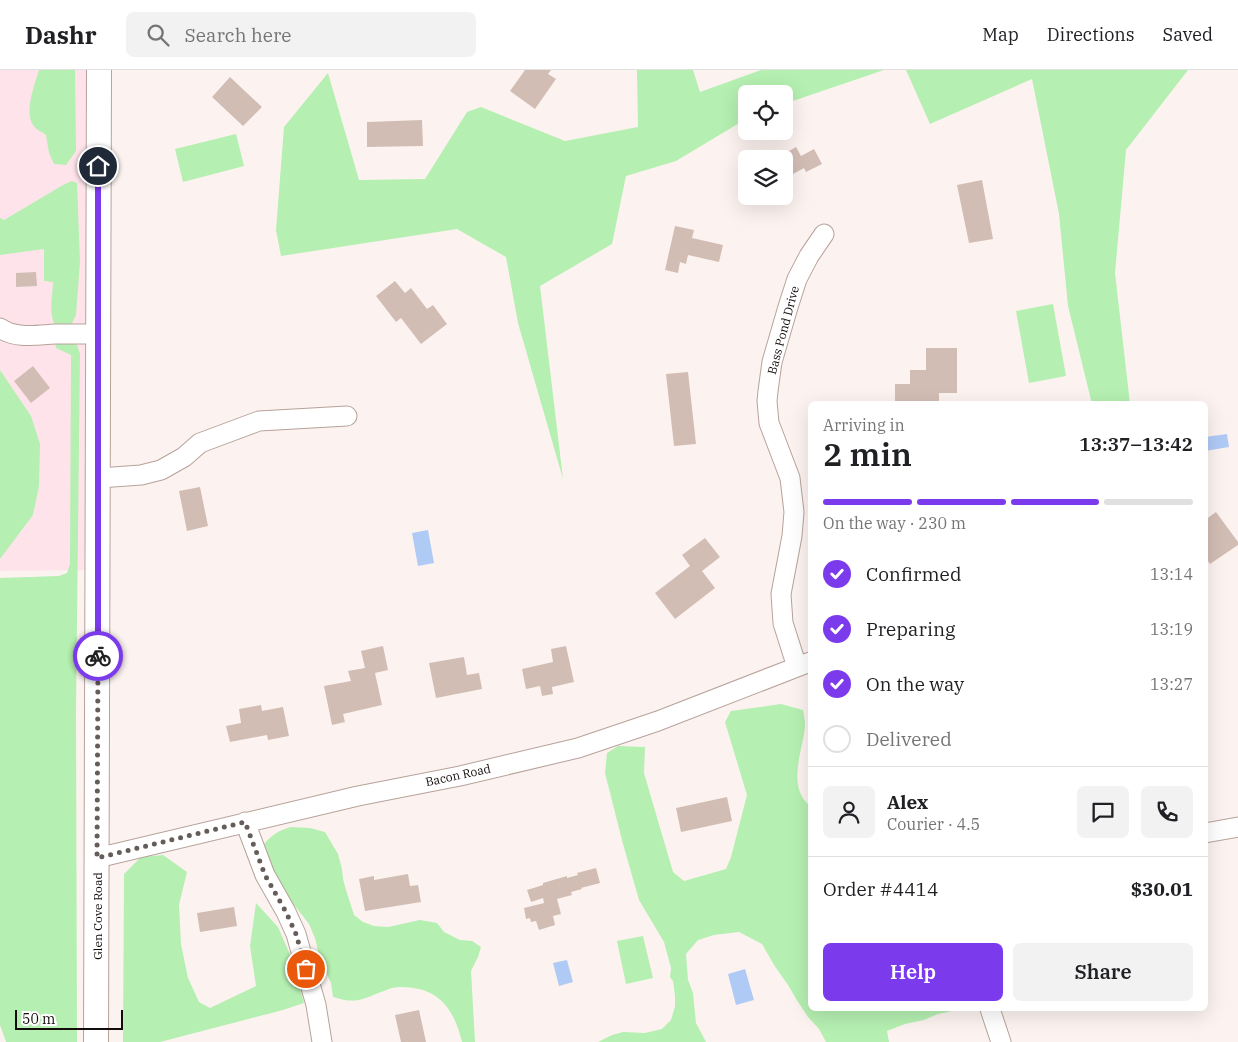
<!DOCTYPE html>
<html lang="en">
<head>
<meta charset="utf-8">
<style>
  body { margin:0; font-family:"IBM Plex Serif",serif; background:#f2f2f2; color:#202124; height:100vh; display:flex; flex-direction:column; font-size:19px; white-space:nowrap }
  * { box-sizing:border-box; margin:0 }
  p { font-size:16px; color:#757577 }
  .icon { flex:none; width:28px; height:28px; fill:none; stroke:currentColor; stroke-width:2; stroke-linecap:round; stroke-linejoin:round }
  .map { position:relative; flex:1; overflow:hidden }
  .sheet { position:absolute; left:808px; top:331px; width:400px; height:610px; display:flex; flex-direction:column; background:#fff; border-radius:8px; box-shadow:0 5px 20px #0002 }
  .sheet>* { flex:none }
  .buttons { position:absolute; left:738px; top:15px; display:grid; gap:10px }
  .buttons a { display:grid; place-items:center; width:55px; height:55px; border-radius:8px; background:#fff; box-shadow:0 5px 20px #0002; font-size:25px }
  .scale { position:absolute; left:15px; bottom:12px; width:108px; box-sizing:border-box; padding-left:5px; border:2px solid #130c0a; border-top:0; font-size:14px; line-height:18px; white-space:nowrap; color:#130c0a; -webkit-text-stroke:4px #fff; paint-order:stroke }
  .pin { position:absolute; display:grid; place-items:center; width:42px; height:42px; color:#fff; margin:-21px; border:2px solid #fff; border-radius:50%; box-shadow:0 1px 5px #0007 }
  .courier { position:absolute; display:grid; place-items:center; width:50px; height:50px; margin:-25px; border:4px solid #7c3aed; border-radius:50%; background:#fff; color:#222; box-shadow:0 1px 6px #0007 }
  .head em { font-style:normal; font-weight:600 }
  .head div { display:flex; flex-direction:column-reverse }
  .head { display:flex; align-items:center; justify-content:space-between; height:85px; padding:0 15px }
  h1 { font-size:32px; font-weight:600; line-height:38px }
  .bar { display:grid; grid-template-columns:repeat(4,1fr); gap:8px 5px; align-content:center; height:60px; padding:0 15px }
  .bar i { height:6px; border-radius:4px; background:#e0e0e0 }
  .bar .current { background:#7c3aed }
  .bar p { grid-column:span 4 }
  .line { display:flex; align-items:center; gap:12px; padding:0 15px; border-top:1px solid #e0e0e0 }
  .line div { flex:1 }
  .round { display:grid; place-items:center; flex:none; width:52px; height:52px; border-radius:8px; background:#f2f2f2 }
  ol { padding:0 15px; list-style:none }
  li { display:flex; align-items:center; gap:15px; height:55px }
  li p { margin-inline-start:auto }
  li .icon { padding:5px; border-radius:50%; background:#7c3aed; color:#fff; stroke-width:4 }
  li:last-child { color:#757577 }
  li i { width:28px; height:28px; border:2px solid #e0e0e0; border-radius:50% }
  .button { display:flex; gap:10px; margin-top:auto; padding:10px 15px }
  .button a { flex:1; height:58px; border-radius:8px; background:#7c3aed; color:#fff; font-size:20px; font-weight:600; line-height:58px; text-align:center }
  .button a+a { background:#f2f2f2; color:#202124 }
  header { display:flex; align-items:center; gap:30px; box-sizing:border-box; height:70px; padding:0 25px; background:#fff; border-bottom:1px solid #e0e0e0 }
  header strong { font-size:24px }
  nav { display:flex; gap:28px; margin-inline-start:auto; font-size:18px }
  .search { width:350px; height:45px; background:#f2f2f2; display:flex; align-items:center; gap:12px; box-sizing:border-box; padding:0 18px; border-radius:8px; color:#757577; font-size:19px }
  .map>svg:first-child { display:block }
  .industrial { fill:#fee4ea }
  .green { fill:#b5efb1 }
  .water { fill:#b0caf6 }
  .building { fill:#d2bdb4 }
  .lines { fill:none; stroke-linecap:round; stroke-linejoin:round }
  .minor-casing { stroke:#b7a29a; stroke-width:21 }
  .major-casing { stroke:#b7a29a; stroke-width:26 }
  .minor { stroke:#fff; stroke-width:19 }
  .major { stroke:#fff; stroke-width:24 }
  .done { stroke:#655d5a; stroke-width:5; stroke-dasharray:0 9 }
  .route { stroke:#7c3aed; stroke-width:6 }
  .labels { text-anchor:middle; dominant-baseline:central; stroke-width:4; stroke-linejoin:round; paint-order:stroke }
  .street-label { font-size:12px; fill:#130c0a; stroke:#fff }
</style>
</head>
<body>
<header>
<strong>Dashr</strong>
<div class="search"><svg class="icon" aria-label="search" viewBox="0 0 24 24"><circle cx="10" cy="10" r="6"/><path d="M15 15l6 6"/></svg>Search here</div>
<nav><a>Map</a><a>Directions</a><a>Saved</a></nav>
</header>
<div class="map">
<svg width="1238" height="972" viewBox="0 0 1238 972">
  <rect width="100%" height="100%" fill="#fcf3f0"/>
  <path class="industrial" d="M0,0H88L92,500L0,501Z"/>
  <path class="green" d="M39,0H75L76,81L66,95L54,94L49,83L46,65C42,62 35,59 33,55C24,42 35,13 39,0Z
    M637,0H693L700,22L761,0H884L784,34V24H746V49L676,91L626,106L612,174L540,216L563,409L518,253L506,187L457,159L281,186L276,160L284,57L328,3L359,110L425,109L467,42L481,37L565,71L638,57Z
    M906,0H1188L1126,80L1115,203L1130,334H1092L1068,236L1059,144L1032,9L930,54Z
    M236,64L244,96L183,112L175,79Z
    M72,111L77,113L80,192L76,245L71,255H55C48,242 53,225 53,212L44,211V179L0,185V148L4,150L63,115Z
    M1053,234L1066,306L1029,313L1016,241Z
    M71,270L77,275L80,284L76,642L77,972H6L0,955V508L59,506L67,503L70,494L71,285L56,278L55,273Z
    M0,300L31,346L40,374L39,416L33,445L0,489Z
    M781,634L803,640C804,645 805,650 805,656C803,681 786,716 810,736V939H961L938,944L924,950L905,954L887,961L889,972H826L819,959L808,947L798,932L788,915L774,895L762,874L739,862L714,865L698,870L686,884L688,910L693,923L696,953L706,972H598L612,965L623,962L645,963L662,959L671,950L675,936V926L673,911L670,907L671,898L664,872L639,830L623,774L605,703L607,683L618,676L645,677L644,703L673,802L684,811L726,799L731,787L747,725L725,652L731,641Z
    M291,757L310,758L325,762L338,784L342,799L343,809L346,820L354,845L363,852L374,856L388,857L420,850L437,853L444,862L460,870L472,871L481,877L478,887L471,901L475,972H462C456,947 445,925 419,919C410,917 400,916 392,918C388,919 385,921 381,922C361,930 355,934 333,927L331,913L320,890L315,868L309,854L277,813L265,785L264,774C272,765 279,760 291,757Z
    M163,785L187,802L179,835L181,874L188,908L199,932L210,938L256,916L250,876L256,833L278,857L292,889L304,933L283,940L160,972H123L124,804L141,787Z
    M643,866L653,908L626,914L617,871Z"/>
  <path class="water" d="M1227,364L1229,377L1205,381V367Z
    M428,460L434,493L418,496L412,463Z
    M567,890L573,912L559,916L553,893Z
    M745,899L754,930L736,935L728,904Z"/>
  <path class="building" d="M525,0H551L548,4L556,9L535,39L510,21Z
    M230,7L262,37L243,56L212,27Z
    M422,50L423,76L367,77V52Z
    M796,77L801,86L814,79L822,94L806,102L804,98L784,109V89H775Z
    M982,110L993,169L969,173L957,115Z
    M675,156L694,160L692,168L723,175L719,192L688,185L686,194L680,192L678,203L665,200Z
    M36,202L37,216L16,217V203Z
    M395,211L405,223L411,218L427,239L433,235L447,254L421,274L401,248L396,252L376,226Z
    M926,278H957V323H939V331H895V314H910V300H926Z
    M33,296L50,318L31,333L14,311Z
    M688,302L696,374L674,376L666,304Z
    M200,417L208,456L187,461L179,421Z
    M1216,442L1238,472V475L1210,494L1205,487V450Z
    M705,468L720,487L702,501L715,518L675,549L655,523L690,496L682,485Z
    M383,576L388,600L375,603L382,635L343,644L345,652L332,655L324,616L351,611L348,601L365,598L361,581Z
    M566,576L574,612L552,617L553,624L542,626L540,616L526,619L522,599L553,592L551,579Z
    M464,587L467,605L479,603L482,619L436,628L429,593Z
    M261,635L262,641L283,637L289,666L268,670L267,665L230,672L226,656L241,653L239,639Z
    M727,727L732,751L681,762L676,738Z
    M596,798L600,813L581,818L582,819L571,822L572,825L557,829L561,844L553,846L555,855L539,860L536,851L531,852L530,848L526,849L524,838L544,833L543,828L531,832L527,820L543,815V813L567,806V808L578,805L577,803Z
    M408,804L410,816L418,815L421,832L365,841L359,809L374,806V810Z
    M234,837L237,856L200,862L197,843Z
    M419,940L426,972H401L395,945Z"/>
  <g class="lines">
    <defs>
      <path id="minor" d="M0,258C15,269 37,265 55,264C69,264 84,264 99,264
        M99,408L141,405L161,400L184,387L200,373L259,351L347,346
        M797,597L783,553L781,524L792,466L794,442L790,408L769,353L767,331L768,321L772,292L788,237L797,209L809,186L824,164
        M245,752L265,805L286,842L296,864L316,935L322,972
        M1205,763L1238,757
        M97,788L358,726L460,706L578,678L658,651L810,592
        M990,939L1001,972"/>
      <path id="major" d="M96,972L99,0"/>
    </defs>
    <use href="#minor" class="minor-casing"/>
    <use href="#major" class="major-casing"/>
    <use href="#minor" class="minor"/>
    <use href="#major" class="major"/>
  </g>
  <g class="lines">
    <path class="done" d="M98,586L97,788L245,752L265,805L286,842L296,864L306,899"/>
    <path class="route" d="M98,586V96"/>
  </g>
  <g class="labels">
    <g class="street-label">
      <text transform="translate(783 260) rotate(-75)">Bass Pond Drive</text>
      <text transform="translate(458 705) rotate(-12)">Bacon Road</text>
      <text transform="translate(97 846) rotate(-90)">Glen Cove Road</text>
    </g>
  </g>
</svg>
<div class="buttons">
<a><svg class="icon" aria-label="locate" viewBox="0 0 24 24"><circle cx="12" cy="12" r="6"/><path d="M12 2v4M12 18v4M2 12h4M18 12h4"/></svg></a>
<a><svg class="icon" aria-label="layers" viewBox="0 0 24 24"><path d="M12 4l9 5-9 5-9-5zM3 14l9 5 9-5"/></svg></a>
</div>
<div class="scale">50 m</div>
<div class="pin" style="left:306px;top:899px;background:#ea580c"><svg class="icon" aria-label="bag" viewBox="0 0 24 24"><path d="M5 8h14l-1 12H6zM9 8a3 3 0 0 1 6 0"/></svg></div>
<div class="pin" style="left:98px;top:96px;background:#1f2937"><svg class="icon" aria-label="home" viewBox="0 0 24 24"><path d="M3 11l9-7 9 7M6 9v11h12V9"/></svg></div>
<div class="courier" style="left:98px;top:586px"><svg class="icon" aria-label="bike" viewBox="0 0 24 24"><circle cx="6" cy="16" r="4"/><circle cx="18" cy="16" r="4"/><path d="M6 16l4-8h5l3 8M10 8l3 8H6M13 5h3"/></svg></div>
<section class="sheet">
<div class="head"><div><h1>2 min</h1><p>Arriving in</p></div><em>13:37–13:42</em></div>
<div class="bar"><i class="current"></i><i class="current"></i><i class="current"></i><i></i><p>On the way · 230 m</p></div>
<ol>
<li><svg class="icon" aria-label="check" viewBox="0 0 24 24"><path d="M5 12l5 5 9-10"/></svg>Confirmed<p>13:14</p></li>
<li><svg class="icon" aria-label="check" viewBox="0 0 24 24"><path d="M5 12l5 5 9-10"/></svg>Preparing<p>13:19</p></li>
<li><svg class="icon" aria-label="check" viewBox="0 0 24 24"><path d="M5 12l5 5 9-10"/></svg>On the way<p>13:27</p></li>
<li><i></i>Delivered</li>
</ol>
<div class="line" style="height:90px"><a class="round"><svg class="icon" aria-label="person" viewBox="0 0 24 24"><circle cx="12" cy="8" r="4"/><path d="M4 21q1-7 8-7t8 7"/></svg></a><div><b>Alex</b><p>Courier · 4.5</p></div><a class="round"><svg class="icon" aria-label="chat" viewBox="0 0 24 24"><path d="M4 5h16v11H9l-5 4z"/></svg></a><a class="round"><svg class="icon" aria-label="phone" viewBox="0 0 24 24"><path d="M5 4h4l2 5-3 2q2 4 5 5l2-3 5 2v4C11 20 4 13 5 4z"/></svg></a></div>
<div class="line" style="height:65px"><div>Order #4414</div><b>$30.01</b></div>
<div class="button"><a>Help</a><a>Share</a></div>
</section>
</div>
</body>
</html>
